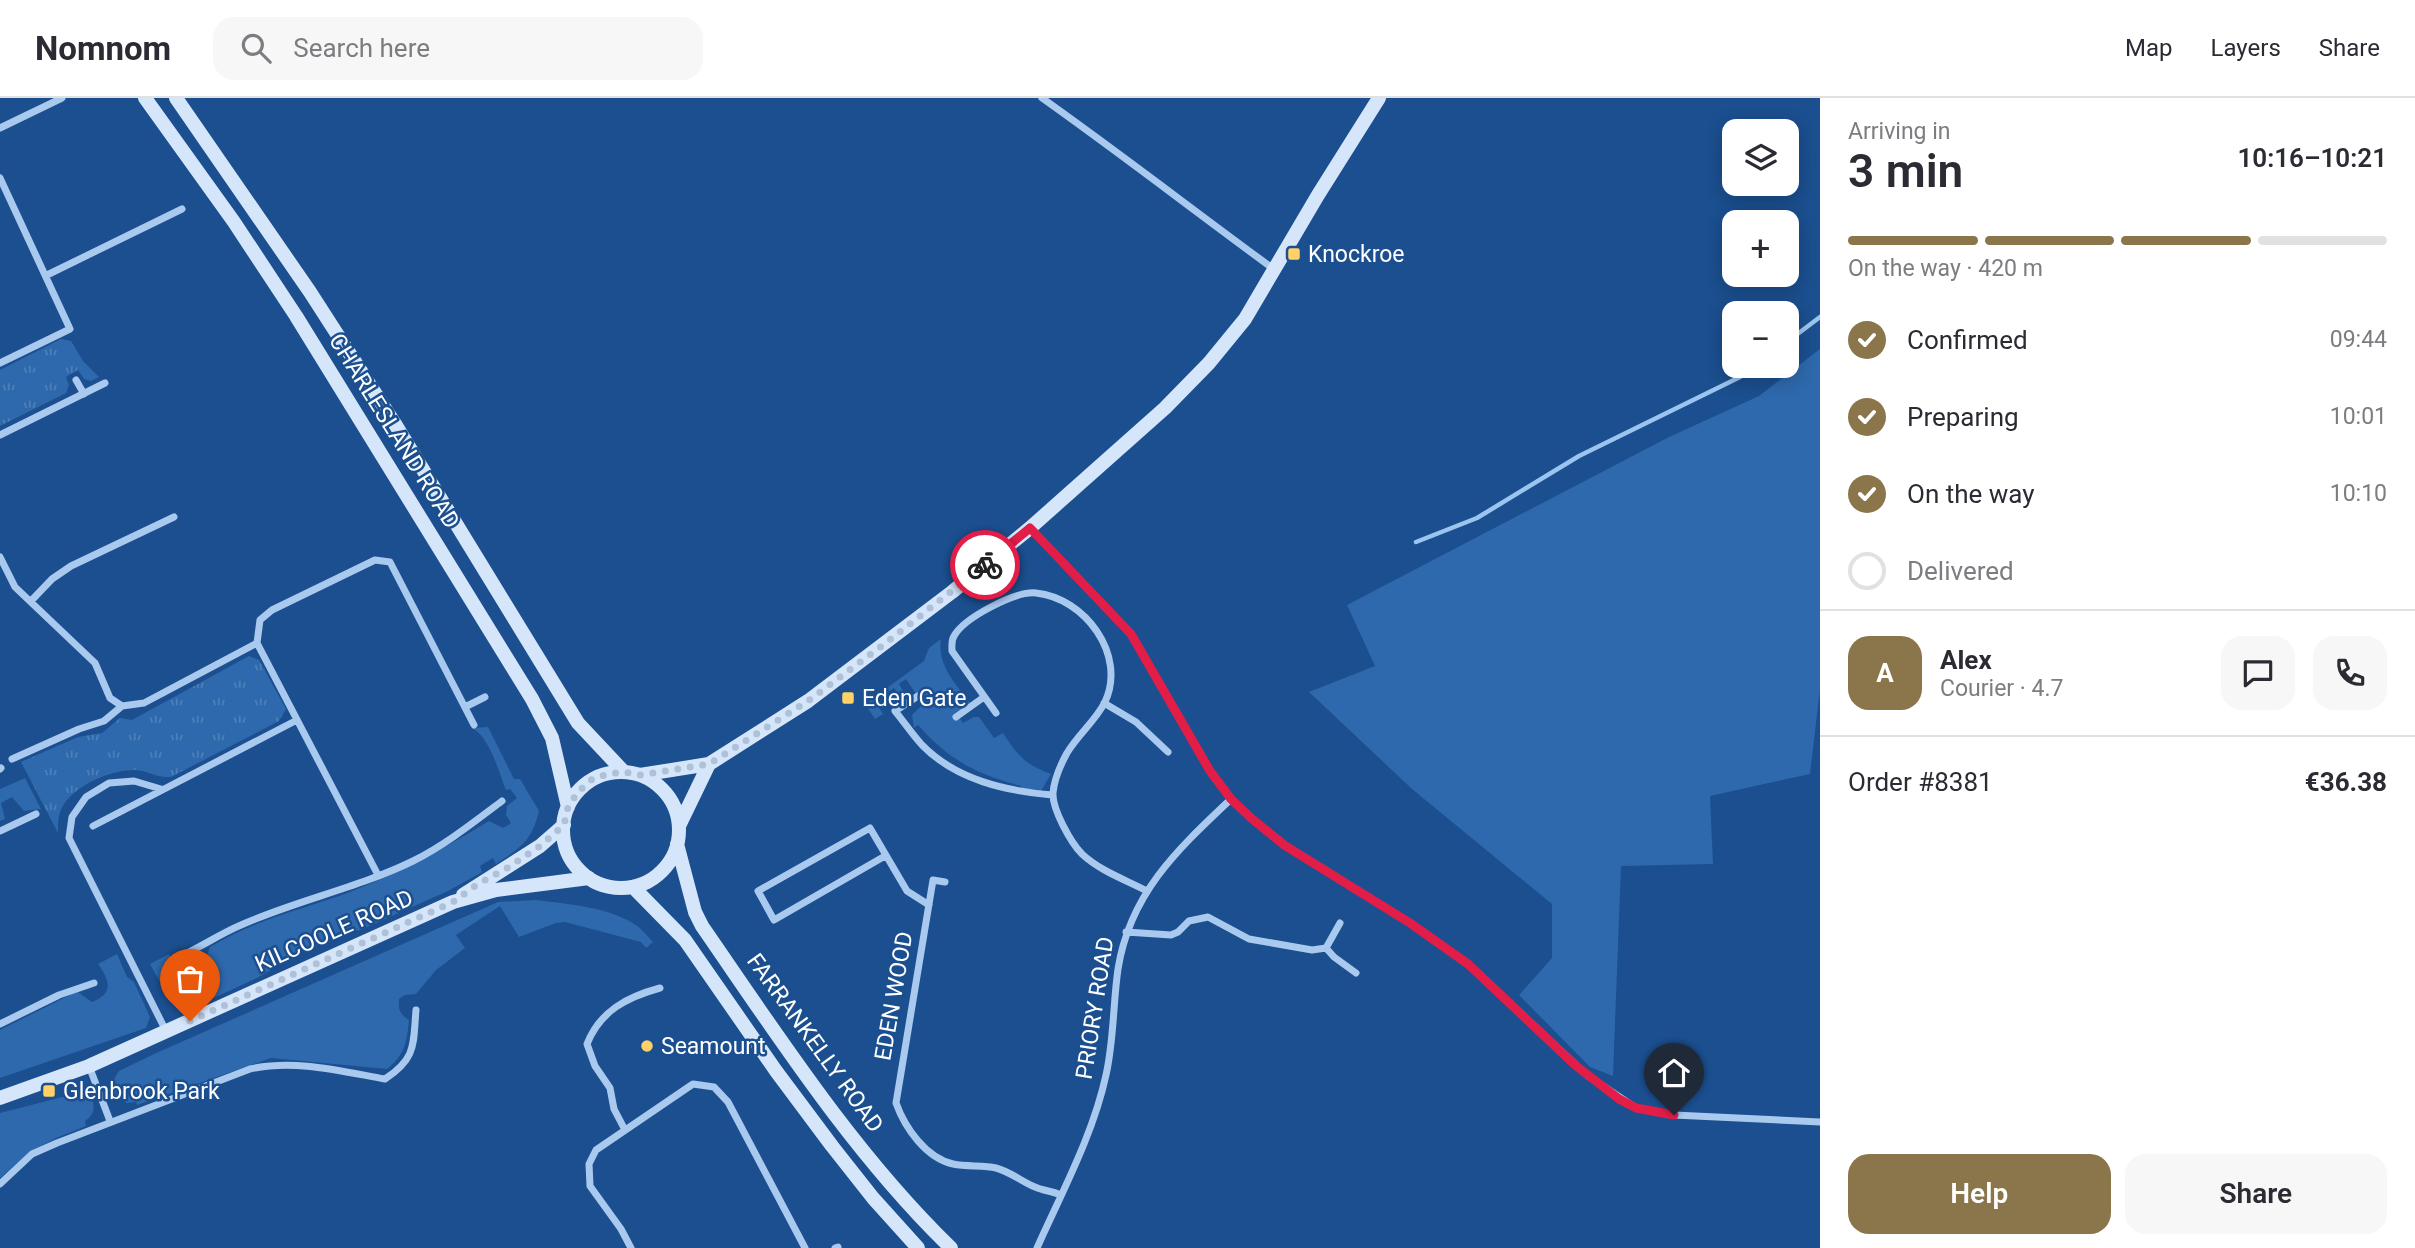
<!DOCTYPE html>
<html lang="en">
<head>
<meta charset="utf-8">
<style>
  body { margin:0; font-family:Roboto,sans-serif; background:#f7f7f7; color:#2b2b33; height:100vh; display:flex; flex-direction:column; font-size:26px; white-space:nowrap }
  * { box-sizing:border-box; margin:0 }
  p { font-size:23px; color:#7c7c81 }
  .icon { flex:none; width:38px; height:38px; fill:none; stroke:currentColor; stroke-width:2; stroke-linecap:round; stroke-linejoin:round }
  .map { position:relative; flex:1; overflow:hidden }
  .details { display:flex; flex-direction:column; background:#fff; width:595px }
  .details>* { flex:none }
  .buttons { position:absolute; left:1722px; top:21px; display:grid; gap:14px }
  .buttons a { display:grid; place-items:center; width:77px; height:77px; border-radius:14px; background:#fff; box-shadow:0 4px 18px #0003; font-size:35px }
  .pin { position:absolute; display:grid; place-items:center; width:60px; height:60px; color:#fff; margin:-72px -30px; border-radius:50% 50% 50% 0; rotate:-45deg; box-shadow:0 0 7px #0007 }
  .pin .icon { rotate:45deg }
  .courier { position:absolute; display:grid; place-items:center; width:70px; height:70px; margin:-35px; border:5px solid #e11d48; border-radius:50%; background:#fff; color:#222; box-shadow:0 2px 9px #0007 }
  .overview em { font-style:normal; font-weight:600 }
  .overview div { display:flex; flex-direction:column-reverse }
  .overview { display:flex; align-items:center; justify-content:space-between; height:119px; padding:0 28px }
  h1 { font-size:46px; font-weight:600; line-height:52px }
  .bar { display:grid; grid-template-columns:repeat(4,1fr); gap:10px 7px; align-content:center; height:84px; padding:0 28px }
  .bar i { height:9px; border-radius:5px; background:#e1e1e2 }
  .bar .active { background:#8a764a }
  .bar p { grid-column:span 4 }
  .line { display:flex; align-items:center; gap:18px; padding:0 28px; border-top:2px solid #e1e1e2 }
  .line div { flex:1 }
  .round { display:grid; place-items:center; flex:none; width:74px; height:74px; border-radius:21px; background:#f7f7f7 }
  ol { padding:0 28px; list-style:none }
  li { display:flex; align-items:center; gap:21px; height:77px }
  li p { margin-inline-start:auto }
  li .icon { padding:7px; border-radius:50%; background:#8a764a; color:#fff; stroke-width:4 }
  li:last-child { color:#7c7c81 }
  li i { width:38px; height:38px; border:4px solid #e1e1e2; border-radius:50% }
  .action { display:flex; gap:14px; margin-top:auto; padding:14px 28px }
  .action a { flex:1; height:80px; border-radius:21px; background:#8a764a; color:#fff; font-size:28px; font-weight:600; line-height:80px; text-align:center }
  .action a+a { background:#f7f7f7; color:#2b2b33 }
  header { display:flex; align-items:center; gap:42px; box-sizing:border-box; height:98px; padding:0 35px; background:#fff; border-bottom:2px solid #e1e1e2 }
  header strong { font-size:33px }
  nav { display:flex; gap:38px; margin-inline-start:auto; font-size:24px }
  .search { width:490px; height:63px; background:#f7f7f7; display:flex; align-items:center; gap:18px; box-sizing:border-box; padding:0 24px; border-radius:21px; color:#7c7c81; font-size:26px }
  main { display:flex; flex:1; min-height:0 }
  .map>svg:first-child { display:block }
  .grass { fill:#2e69ad }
  .park { fill:url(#park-tufts) }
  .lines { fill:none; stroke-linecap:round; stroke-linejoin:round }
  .stream { stroke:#9cc4f0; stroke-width:4.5 }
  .street { stroke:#a9c9ee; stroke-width:7 }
  .secondary { stroke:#d6e6fa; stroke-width:14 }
  .done { stroke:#afc1d8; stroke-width:7; stroke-dasharray:0 12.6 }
  .route { stroke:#e11d48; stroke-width:9 }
  .poi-dot { fill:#ffd166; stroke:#1b4f8f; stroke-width:2.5 }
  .labels { text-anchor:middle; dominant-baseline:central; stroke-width:5; stroke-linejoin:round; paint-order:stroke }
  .poi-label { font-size:23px; fill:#fff; stroke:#1b4f8f; text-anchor:start }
  .street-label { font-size:23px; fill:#fff; stroke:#1b4f8f }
</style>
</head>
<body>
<header>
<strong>Nomnom</strong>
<div class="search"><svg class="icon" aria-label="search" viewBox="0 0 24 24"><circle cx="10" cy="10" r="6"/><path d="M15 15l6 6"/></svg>Search here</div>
<nav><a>Map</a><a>Layers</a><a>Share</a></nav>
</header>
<main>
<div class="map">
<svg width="1820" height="1150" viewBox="0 0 1820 1150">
  <defs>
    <pattern id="park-tufts" width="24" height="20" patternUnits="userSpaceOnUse" patternTransform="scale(1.75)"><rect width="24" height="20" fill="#2e69ad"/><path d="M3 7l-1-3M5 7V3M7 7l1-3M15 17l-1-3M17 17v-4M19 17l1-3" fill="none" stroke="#4d80b9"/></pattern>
  </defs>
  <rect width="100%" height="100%" fill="#1b4f8f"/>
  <path class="grass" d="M1820,251V591L1810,676L1710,698L1713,766L1621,768L1613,978L1590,969L1519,897L1552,860V806L1412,691L1309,594L1375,568L1347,507L1669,339L1759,298Z
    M941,541C937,567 955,585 970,605L956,615L963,625L974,619H979L994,640L1003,635C1018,658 1026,667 1051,676L1041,693L1024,694L1021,688C976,676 949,662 918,627L914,630L912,617L923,606L906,581L899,586L908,600H901L894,590L875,603L883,616L875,621L865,606L924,563L929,550Z
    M488,629L514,681H520L539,713C532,743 520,750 496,766L493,760L480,768L482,774L448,793L363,831L336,839L302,854L257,880L183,914L170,902L150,866L169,856L175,868L190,864L203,873L212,869L207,858L210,849C257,821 301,812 350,794C400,775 445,750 489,723L503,730L511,725L506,717L507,708L517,700L510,691L506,692C499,675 490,639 472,630Z
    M25,680L41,711L24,713L12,699L1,705L5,721L0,723V691Z
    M536,802C567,806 611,809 637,828C643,832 648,839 653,844L646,850L641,844L565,824L556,825L519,839L500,808L456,837L465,850L436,872L416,896L405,897L399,901C398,912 400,916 409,922C407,943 405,957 387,971L271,960L137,1007L136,1004L127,1005L115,997L112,984L119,973L154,956L498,804Z
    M117,856L127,879L134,884L150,919L146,930L0,980V932L74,895L78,894L92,904C114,895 110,883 98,866Z
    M86,993L92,997C94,1009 96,1016 85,1023L86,1028L56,1040L31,1053L0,1080V1015Z"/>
  <path class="park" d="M61,241L71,243L83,263L99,279L91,283L84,281L78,272L66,279L69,287L66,295L0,328V272Z
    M249,558L259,562L286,611L279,623L171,679C154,680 148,672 134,672C109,672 65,690 59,718C58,723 58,729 58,735L21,664L78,639L102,635L120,620L132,622Z"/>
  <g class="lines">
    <path class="stream" d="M1787,244L1820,219
      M1416,444L1477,420L1579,358L1740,279L1755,268"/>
    <path class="street" d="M1042,0C1121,56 1197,115 1275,172
      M0,30L62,0
      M0,80L70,231L0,265
      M47,177L182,111
      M76,282L84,296
      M0,337L105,285
      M1030,430L1131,536L1210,673L1231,701L1251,720L1285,747L1410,825L1468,866L1588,978L1636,1010L1674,1017L1820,1024
      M0,459L15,489L95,565L110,600L122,608
      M31,503L52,481L71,468L174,419
      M918,598L895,613C904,624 912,636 922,647C956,682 1006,693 1052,697
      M1104,605L1136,624L1168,654
      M465,609L485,599
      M996,615L952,553C952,547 951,543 954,538C964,520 1015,493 1036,495C1085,500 1127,557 1105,604C1096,622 1078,637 1067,655C1061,666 1054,683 1053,695C1052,711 1071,745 1082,756C1100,773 1126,782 1147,793
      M956,619L984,599
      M12,661L79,631L104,623L122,608L144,605L257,545
      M0,671L1,670
      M161,691L134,683L109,685L86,699L72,719L69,740L166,933
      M93,728L297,622
      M0,733L36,716
      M885,758L774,822L758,793L870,730L907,793L929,807
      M378,777L257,545L260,522L272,512L375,462L390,464L474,627
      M945,784L933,782L896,1005C905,1030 926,1060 953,1066C967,1069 983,1067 996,1070C1011,1074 1022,1084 1035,1089C1044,1093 1052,1093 1061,1097
      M1126,834L1171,837L1178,834L1189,823L1208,819L1249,841L1312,852L1326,850L1334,859L1356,875
      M1326,850L1340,825
      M193,854L203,872
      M174,861C197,852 217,837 241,827C297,802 358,790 413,763C445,747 474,724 502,703
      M0,926L59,897L94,885
      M89,968L110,1023
      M625,1032L614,1011L610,990L595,968L587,946C600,913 627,899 660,890
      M0,1086L32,1056L57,1045L250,971C295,961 340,973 385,981C417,960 413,946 416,912
      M631,1150L621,1131L590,1088L589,1066L596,1052L693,986L714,989L728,1004L805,1150
      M835,1150L838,1149
      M1037,1150C1062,1094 1093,1037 1106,977C1114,942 1113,905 1118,871C1130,795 1178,751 1231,701"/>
    <path class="secondary" d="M145,0L234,124L296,218L532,601L552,640L568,709
      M176,0L310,194L395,326L578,625L624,674
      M563 732a58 58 0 1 1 116 0a58 58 0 1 1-116 0Z
      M640,677L709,666L808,603L952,494L1030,430L1165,310L1209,265L1245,221L1318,97L1379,0
      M679,728L709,666
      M677,746L695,814L702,828C778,938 854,1056 951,1150
      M633,789L685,842L776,973L832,1048L873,1100L918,1150
      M463,797L540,748L564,727
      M0,1000L89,968L453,804L496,792L589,780"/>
  </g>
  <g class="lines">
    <path class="done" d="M190,923L453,804L478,786L509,769L540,748L564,727L568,709L578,694L591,682L607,676L624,674L640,677L709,666L808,603L883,547L985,467"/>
    <path class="route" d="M985,467L1030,430L1131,536L1210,673L1231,701L1251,720L1284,747L1410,825L1468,866L1575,967L1619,1001L1636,1010L1674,1017"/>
  </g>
  <g class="poi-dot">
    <rect x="1287" y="149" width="14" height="14" rx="3.5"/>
    <rect x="841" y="593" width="14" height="14" rx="3.5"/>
    <circle cx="647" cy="948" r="7"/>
    <rect x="42" y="986" width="14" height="14" rx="3.5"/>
  </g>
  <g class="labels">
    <g class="poi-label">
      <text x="1308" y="156">Knockroe</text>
      <text x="862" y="600">Eden Gate</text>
      <text x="661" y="948">Seamount</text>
      <text x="63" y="993">Glenbrook Park</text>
    </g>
    <g class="street-label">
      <text transform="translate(394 333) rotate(58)">CHARLESLAND ROAD</text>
      <text transform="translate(334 833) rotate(-24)">KILCOOLE ROAD</text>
      <text transform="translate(894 898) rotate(-80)">EDEN WOOD</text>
      <text transform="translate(1095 910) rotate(-81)">PRIORY ROAD</text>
      <text transform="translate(815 945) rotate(54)">FARRANKELLY ROAD</text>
    </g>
  </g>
</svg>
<div class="buttons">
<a><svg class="icon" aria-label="layers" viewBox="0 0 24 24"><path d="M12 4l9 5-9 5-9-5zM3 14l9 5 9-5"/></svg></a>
<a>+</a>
<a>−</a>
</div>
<div class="pin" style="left:190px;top:923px;background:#ea580c"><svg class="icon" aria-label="bag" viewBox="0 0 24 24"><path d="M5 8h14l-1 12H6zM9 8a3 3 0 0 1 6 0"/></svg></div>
<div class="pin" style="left:1674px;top:1017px;background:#1f2937"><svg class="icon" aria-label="home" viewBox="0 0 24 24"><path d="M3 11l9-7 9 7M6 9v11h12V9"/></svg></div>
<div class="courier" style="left:985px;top:467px"><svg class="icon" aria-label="bike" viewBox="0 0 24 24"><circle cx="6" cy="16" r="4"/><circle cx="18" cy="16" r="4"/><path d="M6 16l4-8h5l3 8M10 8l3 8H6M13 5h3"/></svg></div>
</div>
<section class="details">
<div class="overview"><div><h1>3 min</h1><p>Arriving in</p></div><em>10:16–10:21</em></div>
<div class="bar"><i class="active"></i><i class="active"></i><i class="active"></i><i></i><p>On the way · 420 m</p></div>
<ol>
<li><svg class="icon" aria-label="check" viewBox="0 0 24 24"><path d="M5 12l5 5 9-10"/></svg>Confirmed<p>09:44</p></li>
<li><svg class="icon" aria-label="check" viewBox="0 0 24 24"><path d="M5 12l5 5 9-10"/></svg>Preparing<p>10:01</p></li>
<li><svg class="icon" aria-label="check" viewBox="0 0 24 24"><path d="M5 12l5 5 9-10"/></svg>On the way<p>10:10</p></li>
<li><i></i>Delivered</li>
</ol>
<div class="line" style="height:126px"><b class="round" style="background:#8a764a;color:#fff">A</b><div><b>Alex</b><p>Courier · 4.7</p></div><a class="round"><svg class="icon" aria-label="chat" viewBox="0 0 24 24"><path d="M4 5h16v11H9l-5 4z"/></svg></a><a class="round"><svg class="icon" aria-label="phone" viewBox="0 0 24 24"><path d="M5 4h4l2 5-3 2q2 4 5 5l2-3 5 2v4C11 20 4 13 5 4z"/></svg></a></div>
<div class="line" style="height:91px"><div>Order #8381</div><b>€36.38</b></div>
<div class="action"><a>Help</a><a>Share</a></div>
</section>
</main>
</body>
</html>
